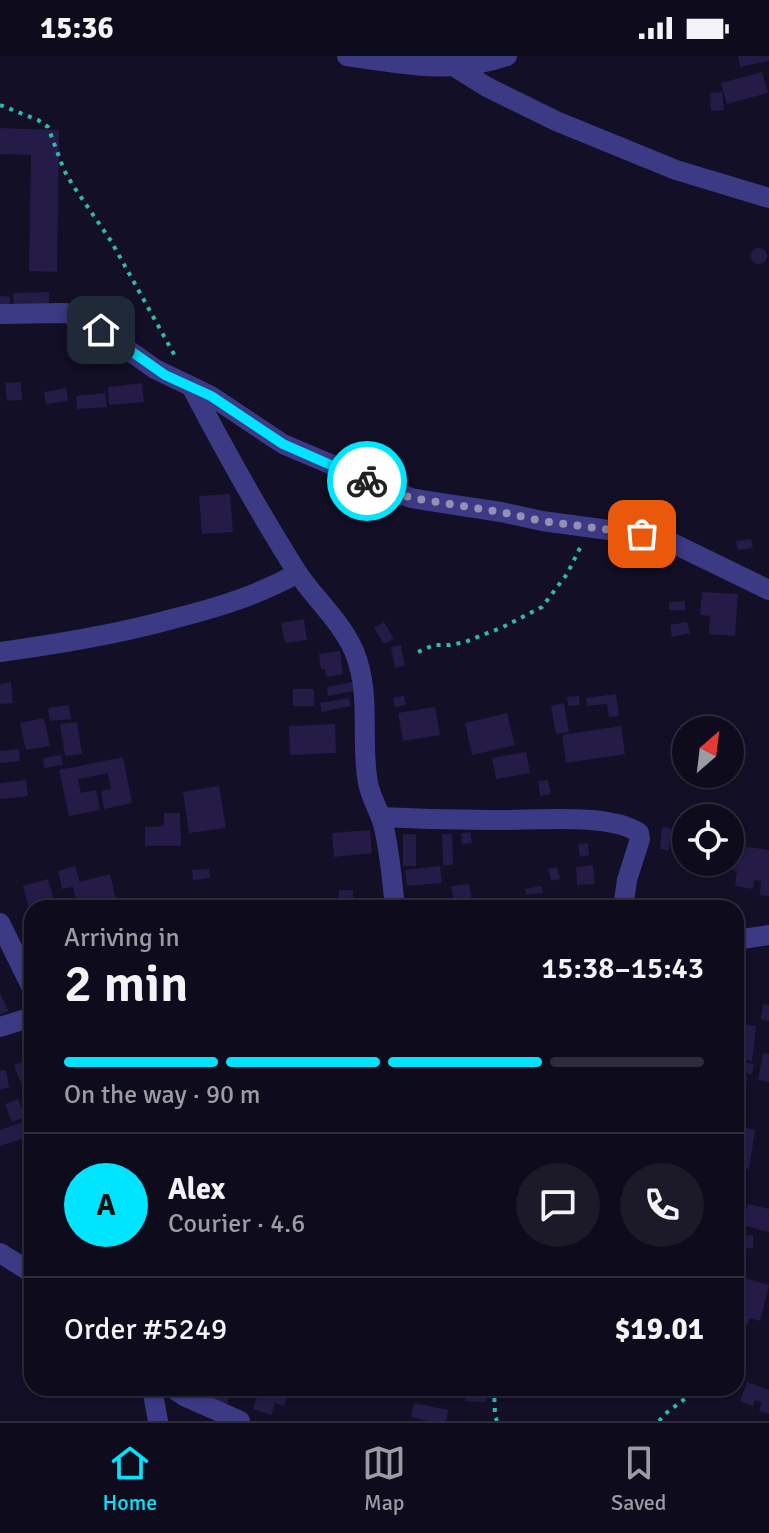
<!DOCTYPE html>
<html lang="en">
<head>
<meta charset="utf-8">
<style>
  body { margin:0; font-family:Signika,sans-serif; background:#1c1929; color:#f1f3f6; height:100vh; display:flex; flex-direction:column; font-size:30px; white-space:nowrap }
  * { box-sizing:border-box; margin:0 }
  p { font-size:26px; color:#9b9ba3 }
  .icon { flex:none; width:44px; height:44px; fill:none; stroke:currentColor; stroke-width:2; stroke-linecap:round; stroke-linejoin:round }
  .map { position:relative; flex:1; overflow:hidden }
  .side { position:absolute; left:24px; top:844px; width:720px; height:496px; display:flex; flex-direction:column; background:#0e0b1c; border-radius:24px; box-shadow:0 2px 6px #0004,0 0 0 2px #2e2b3b }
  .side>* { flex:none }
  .needle { width:52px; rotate:28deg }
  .controls { position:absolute; left:672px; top:660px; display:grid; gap:16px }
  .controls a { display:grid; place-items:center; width:72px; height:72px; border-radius:50%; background:#0e0b1c; box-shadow:0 2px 6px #0004,0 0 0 2px #2e2b3b; font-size:40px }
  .pin { position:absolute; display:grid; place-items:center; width:68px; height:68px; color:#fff; margin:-34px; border-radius:16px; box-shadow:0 4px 12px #0006 }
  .courier { position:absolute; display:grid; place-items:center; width:80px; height:80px; margin:-40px; border:6px solid #00e5ff; border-radius:50%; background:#fff; color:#222; box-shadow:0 2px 10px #0007 }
  .head em { font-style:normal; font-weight:600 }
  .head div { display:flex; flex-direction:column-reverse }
  .head { display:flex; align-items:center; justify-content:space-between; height:136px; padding:0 40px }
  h1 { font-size:52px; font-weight:600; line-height:60px }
  .bar { display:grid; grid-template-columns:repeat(4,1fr); gap:12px 8px; align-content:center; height:96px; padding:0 40px }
  .bar i { height:10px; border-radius:6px; background:#2e2b3b }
  .bar .active { background:#00e5ff }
  .bar p { grid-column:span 4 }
  .line { display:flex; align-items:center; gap:20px; padding:0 40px; border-top:2px solid #2e2b3b }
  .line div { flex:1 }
  .round { display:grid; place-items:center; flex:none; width:84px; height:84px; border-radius:42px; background:#1c1929 }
  .status { display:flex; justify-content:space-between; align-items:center; height:56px; padding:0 40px; background:#0e0b1c; direction:ltr }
  .status svg { height:22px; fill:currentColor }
  .tabs { display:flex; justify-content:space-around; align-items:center; height:112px; border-top:2px solid #2e2b3b; background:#0e0b1c; font-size:22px; color:#9b9ba3 }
  .tabs a { display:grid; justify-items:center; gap:4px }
  .tabs .active { color:#00e5ff }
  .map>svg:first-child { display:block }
  .building { fill:#241b47 }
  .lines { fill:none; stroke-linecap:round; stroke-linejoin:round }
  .path { stroke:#2fb8b0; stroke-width:4; stroke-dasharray:4 6; stroke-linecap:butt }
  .minor { stroke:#3d3a85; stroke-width:20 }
  .tertiary { stroke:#3d3a85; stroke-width:20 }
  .done { stroke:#948fb3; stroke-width:8; stroke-dasharray:0 14.4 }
  .route { stroke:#00e5ff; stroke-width:10 }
</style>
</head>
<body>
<div class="status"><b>15:36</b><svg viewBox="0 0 49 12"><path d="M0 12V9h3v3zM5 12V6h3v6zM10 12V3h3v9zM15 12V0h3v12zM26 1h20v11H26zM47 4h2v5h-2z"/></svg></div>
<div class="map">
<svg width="769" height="1365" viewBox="0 0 769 1365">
  <rect width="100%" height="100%" fill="#130f26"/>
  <path class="building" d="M738,0H769V5L740,11Z
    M762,16L768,37L727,48L721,27Z
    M722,36L724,54L711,55L710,37Z
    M0,72L59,74L57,216L29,215L31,99L0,98Z
    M751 200a8 8 0 1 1 16 0a8 8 0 1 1-16 0Z
    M49,236V256L14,257L13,237Z
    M0,240L10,241V254H0Z
    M21,326L22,344L7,345L5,327Z
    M142,327L144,346L109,349L108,331Z
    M66,332L68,345L46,348L44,336Z
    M105,337L107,351L77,353L76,340Z
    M230,438L233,476L202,478L199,440Z
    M751,483L753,492L738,494L736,485Z
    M702,536L738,538L735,580L709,578L710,560L700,559Z
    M685,545V554H669V546Z
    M304,563L307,584L285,587L281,567Z
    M384,566L394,583L384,588L374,572Z
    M687,566L690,577L672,581L670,569Z
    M401,589L405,610L395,612L391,591Z
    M340,595L343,618L326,621L325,613H321L319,598Z
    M11,626L13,647L0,648V628Z
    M352,626L354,635L328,640L327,631Z
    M293,633H314V650H293Z
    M616,638L619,660L609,661L607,648L587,650L586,642Z
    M404,640L406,649L395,651L393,642Z
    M579,640L580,649L568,650L567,641Z
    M349,642L351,650L322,656L320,647Z
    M564,647L569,676L556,678L551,650Z
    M69,649L71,663L50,665L48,652Z
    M435,651L440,679L403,685L398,657Z
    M507,657L515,689L472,699L465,667Z
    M44,662L50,690L26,694L20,667Z
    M77,666L82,698L65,700L60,668Z
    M335,668L336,697L290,699L289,670Z
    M621,670L625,698L566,707L562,679Z
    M19,693L20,705L0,707V695Z
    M526,696L530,717L496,723L492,702Z
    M61,699L63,709L44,712L43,702Z
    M123,701L132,747L104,753L101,735L111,733L108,717L78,723L81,737L96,734L100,754L69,760L59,714Z
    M26,724L28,740L0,743V727Z
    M548,724L551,738L540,740L538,725Z
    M219,730L226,772L189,777L183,736Z
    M164,757H180L181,790H145V771L164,770Z
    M662,771L671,772L669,794L660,793Z
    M370,774L372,797L334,801L332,777Z
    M470,776L472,787L462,788L461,777Z
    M403,778H416V810H403Z
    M442,778H452L453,809H443Z
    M588,787L589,799L580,801L578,788Z
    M735,789L769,794V840L760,839L761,825L754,824L753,833L735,830L737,815L731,814Z
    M680,791L686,792V807L677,805Z
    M593,809L595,828L577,829L576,811Z
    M75,810L80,826L110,818L116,843L78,852L73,831L62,833L58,815Z
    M440,810L442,827L407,830L405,814Z
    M557,811L560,823L551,825L548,813Z
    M209,813L210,822L193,824L192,814Z
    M48,823L56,852H32L31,859L23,830Z
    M469,828L473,852H455L451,830Z
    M542,830L543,837L526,839L525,833Z
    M339,834H353V852H339Z
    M196,846L197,852H178L177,848Z
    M0,937L8,955L0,959Z
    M763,948L769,949V965L761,963Z
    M736,968L756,970L752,1005L736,1003Z
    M763,997L769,998V1026L758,1024Z
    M28,1004L32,1015V1024L21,1028L14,1009Z
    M741,1006L754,1008L752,1018L740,1017Z
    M6,1014L9,1032L0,1033V1015Z
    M736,1018L748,1021L740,1047L736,1046Z
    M18,1043L25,1061L12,1066L5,1048Z
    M23,1066L28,1081L0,1090V1074Z
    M736,1070L755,1074L749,1113L736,1111Z
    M748,1148L769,1153V1176L742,1169Z
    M753,1179V1192L736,1193V1180Z
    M740,1221L769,1229L760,1265L750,1262L748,1268L738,1265L740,1258L736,1257V1227L738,1228Z
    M747,1326L769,1334V1358L759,1355L762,1346L755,1344L753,1350L740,1345Z
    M215,1332H232L227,1348L212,1343Z
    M241,1332H290L284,1350L275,1347L271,1359L253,1353L257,1340L240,1334Z
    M466,1332H487L486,1346L465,1345Z
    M522,1332H549V1336L522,1338Z
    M414,1347L448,1354L446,1365H429L411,1361Z"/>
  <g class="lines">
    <path class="path" d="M0,49L38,64L48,71L64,114L72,128L111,185L175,300
      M418,596L434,589H450L465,586L503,571L542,551L567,518L580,492
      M494,1332L495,1360L497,1365
      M659,1365L665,1358L699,1332"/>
    <path class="minor" d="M347,0C401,8 454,19 507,0
      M437,0L487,31L556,65L676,114L769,142
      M0,258L64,257L79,259L155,313L211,340L283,388L389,433L411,442L435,446L501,456L542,465L660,481L769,534
      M191,330C224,393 259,456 297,516C314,542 341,565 354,595C372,638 360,683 368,727C371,742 379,754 383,768C390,795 392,824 395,852
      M0,596C59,588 119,578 176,562C220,551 258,539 298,517
      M381,761C418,763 455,764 492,764C529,765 609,756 639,777L640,783L627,824L623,852
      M736,884L769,879
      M0,971L32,961
      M0,1197L32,1217"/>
    <path class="tertiary" d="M0,867L32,932
      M152,1332L158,1365
      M172,1332L184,1340L240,1365"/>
  </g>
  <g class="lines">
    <path class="done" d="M367,425L411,442L501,456L542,465L642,478"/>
    <path class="route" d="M101,274L165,319L211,340L283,388L367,425"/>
  </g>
</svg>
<div class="controls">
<a><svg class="needle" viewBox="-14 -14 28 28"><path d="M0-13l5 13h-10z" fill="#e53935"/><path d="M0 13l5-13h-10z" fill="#9b9ba3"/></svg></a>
<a><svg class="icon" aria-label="locate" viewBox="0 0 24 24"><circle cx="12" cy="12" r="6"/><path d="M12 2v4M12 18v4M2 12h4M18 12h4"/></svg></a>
</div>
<div class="pin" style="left:642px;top:478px;background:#ea580c"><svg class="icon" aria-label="bag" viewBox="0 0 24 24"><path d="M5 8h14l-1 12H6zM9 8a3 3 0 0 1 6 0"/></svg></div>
<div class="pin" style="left:101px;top:274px;background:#1f2937"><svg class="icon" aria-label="home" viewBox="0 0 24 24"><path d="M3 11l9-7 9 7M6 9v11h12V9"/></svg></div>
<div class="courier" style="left:367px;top:425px"><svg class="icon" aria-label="bike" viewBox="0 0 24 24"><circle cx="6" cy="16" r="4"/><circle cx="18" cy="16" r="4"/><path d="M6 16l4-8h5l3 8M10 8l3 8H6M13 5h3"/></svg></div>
<section class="side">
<div class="head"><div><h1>2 min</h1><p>Arriving in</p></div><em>15:38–15:43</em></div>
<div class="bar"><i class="active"></i><i class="active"></i><i class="active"></i><i></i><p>On the way · 90 m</p></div>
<div class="line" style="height:144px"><b class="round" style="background:#00e5ff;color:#111">A</b><div><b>Alex</b><p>Courier · 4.6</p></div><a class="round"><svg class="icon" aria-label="chat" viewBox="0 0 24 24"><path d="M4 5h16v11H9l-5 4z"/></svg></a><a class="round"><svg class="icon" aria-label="phone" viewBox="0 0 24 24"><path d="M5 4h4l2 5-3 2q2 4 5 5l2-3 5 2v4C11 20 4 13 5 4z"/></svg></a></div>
<div class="line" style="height:104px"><div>Order #5249</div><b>$19.01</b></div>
</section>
</div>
<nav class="tabs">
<a class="active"><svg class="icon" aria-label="home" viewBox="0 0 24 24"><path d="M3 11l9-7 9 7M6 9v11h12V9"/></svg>Home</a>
<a><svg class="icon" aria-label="map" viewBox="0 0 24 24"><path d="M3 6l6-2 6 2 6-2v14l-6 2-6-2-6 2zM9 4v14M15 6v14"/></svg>Map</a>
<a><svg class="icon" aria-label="saved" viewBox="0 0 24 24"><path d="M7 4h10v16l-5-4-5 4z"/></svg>Saved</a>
</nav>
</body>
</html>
